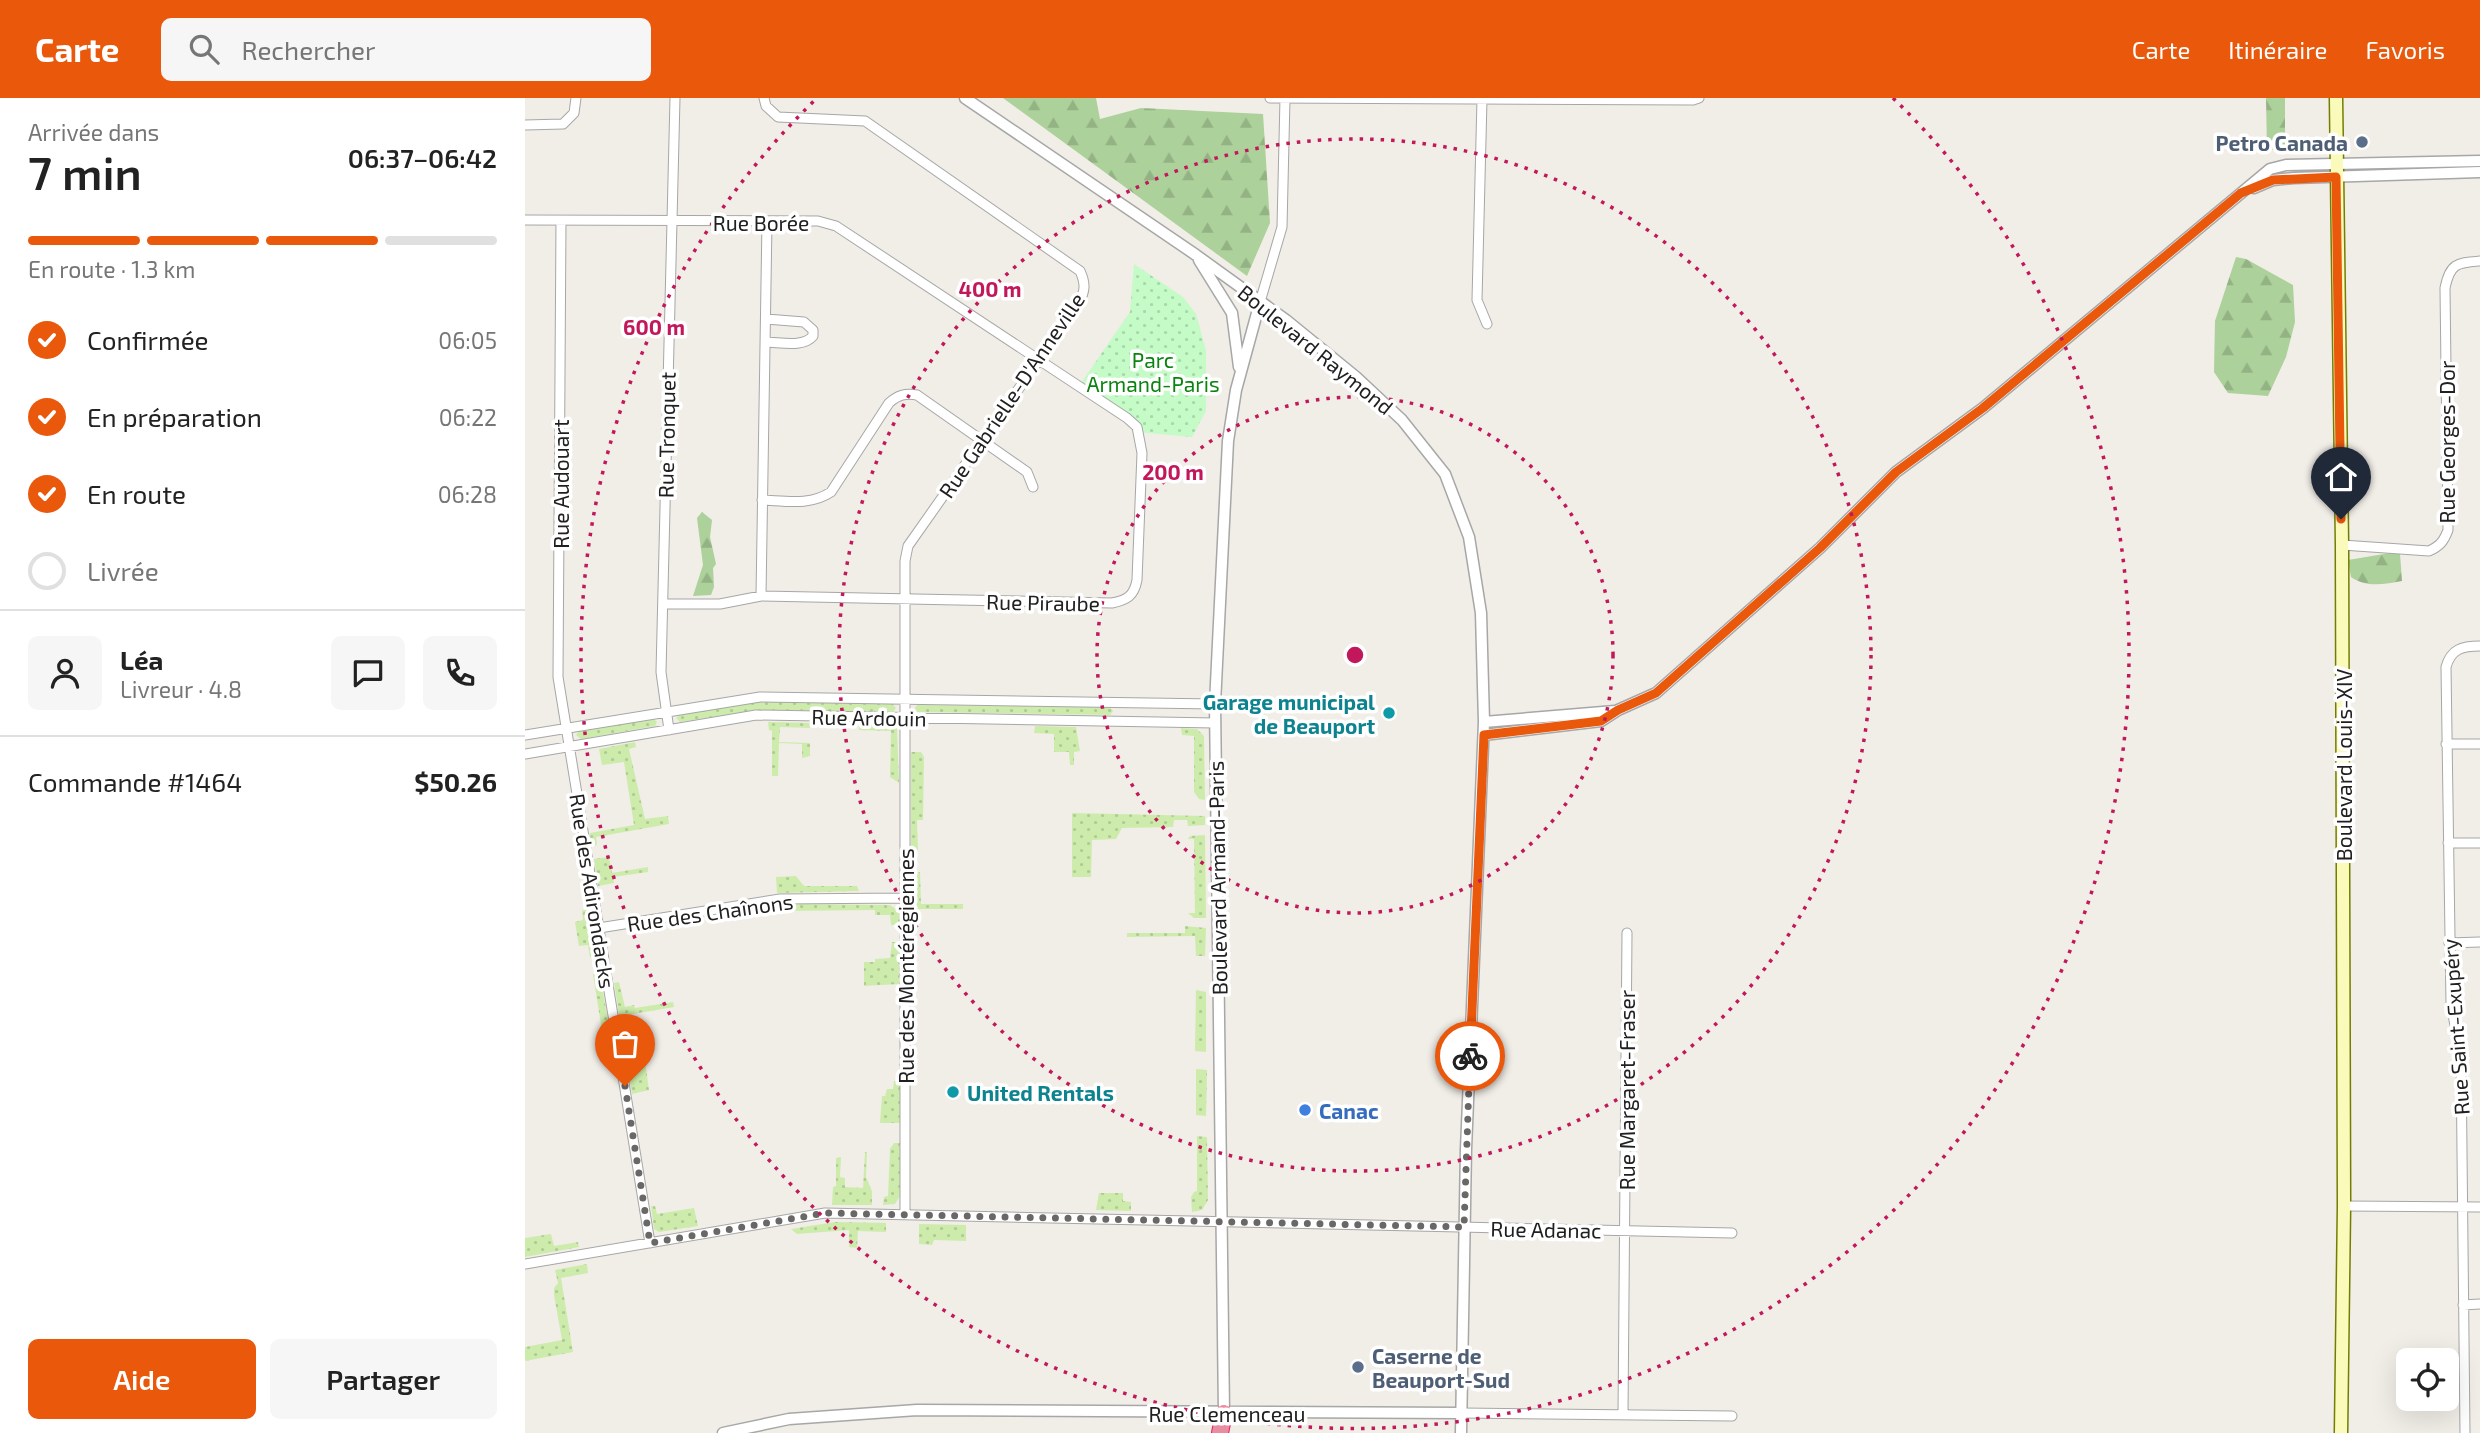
<!DOCTYPE html>
<html lang="fr">
<head>
<meta charset="utf-8">
<style>
  body { margin:0; font-family:"Exo 2",sans-serif; background:#f6f6f6; color:#222; height:100vh; display:flex; flex-direction:column; font-size:26px; white-space:nowrap }
  * { box-sizing:border-box; margin:0 }
  p { font-size:23px; color:#767676 }
  .icon { flex:none; width:38px; height:38px; fill:none; stroke:currentColor; stroke-width:2; stroke-linecap:round; stroke-linejoin:round }
  .map { position:relative; flex:1; overflow:hidden }
  .panel { display:flex; flex-direction:column; background:#fff; width:525px }
  .panel>* { flex:none }
  .controls { position:absolute; left:1871px; top:1250px; display:grid; gap:14px }
  .controls a { display:grid; place-items:center; width:63px; height:63px; border-radius:10px; background:#fff; box-shadow:0 7px 28px #0002; font-size:35px }
  .pin { position:absolute; display:grid; place-items:center; width:60px; height:60px; color:#fff; margin:-72px -30px; border-radius:50% 50% 50% 0; rotate:-45deg; box-shadow:0 0 7px #0007 }
  .pin .icon { rotate:45deg }
  .courier { position:absolute; display:grid; place-items:center; width:70px; height:70px; margin:-35px; border:5px solid #ea580c; border-radius:50%; background:#fff; color:#222; box-shadow:0 2px 9px #0007 }
  .headline em { font-style:normal; font-weight:600 }
  .headline div { display:flex; flex-direction:column-reverse }
  .headline { display:flex; align-items:center; justify-content:space-between; height:119px; padding:0 28px }
  h1 { font-size:46px; font-weight:600; line-height:52px }
  .bar { display:grid; grid-template-columns:repeat(4,1fr); gap:10px 7px; align-content:center; height:84px; padding:0 28px }
  .bar i { height:9px; border-radius:5px; background:#e0e0e0 }
  .bar .current { background:#ea580c }
  .bar p { grid-column:span 4 }
  .line { display:flex; align-items:center; gap:18px; padding:0 28px; border-top:2px solid #e0e0e0 }
  .line div { flex:1 }
  .round { display:grid; place-items:center; flex:none; width:74px; height:74px; border-radius:10px; background:#f6f6f6 }
  ol { padding:0 28px; list-style:none }
  li { display:flex; align-items:center; gap:21px; height:77px }
  li p { margin-inline-start:auto }
  li .icon { padding:7px; border-radius:50%; background:#ea580c; color:#fff; stroke-width:4 }
  li:last-child { color:#767676 }
  li i { width:38px; height:38px; border:4px solid #e0e0e0; border-radius:50% }
  .button { display:flex; gap:14px; margin-top:auto; padding:14px 28px }
  .button a { flex:1; height:80px; border-radius:10px; background:#ea580c; color:#fff; font-size:28px; font-weight:600; line-height:80px; text-align:center }
  .button a+a { background:#f6f6f6; color:#222 }
  header { display:flex; align-items:center; gap:42px; box-sizing:border-box; height:98px; padding:0 35px; background:#ea580c; color:#fff }
  header strong { font-size:33px }
  nav { display:flex; gap:38px; margin-inline-start:auto; font-size:24px }
  .search { width:490px; height:63px; background:#f6f6f6; display:flex; align-items:center; gap:18px; box-sizing:border-box; padding:0 24px; border-radius:10px; color:#767676; font-size:26px }
  main { display:flex; flex:1; min-height:0 }
  .map>svg:first-child { display:block }
  .grass { fill:url(#grass-dots) }
  .forest { fill:url(#forest-firs) }
  .park { fill:url(#park-dots) }
  .lines { fill:none; stroke-linecap:round; stroke-linejoin:round }
  .minor-casing { stroke:#a7a7a7; stroke-width:11 }
  .tertiary-casing { stroke:#a7a7a7; stroke-width:13 }
  .secondary-casing { stroke:#747d02; stroke-width:15 }
  .motorway-casing { stroke:#e12269; stroke-width:18 }
  .minor { stroke:#fff; stroke-width:9 }
  .tertiary { stroke:#fff; stroke-width:10 }
  .secondary { stroke:#fafbba; stroke-width:12 }
  .motorway { stroke:#ea8da1; stroke-width:16 }
  .done { stroke:#696866; stroke-width:7; stroke-dasharray:0 12.6 }
  .route { stroke:#ea580c; stroke-width:9 }
  .ring { fill:none; stroke:#c2185b; stroke-width:3.5; stroke-dasharray:3.5 7 }
  .service-dot { fill:#5c6f8a; stroke:#fff; stroke-width:2.5 }
  .culture-dot { fill:#0f9aa8; stroke:#fff; stroke-width:2.5 }
  .shop-dot { fill:#3f7fe0; stroke:#fff; stroke-width:2.5 }
  .labels { text-anchor:middle; dominant-baseline:central; stroke-width:7; stroke-linejoin:round; paint-order:stroke }
  .service-label { font-size:21px; font-weight:bold; fill:#4e5e75; stroke:#fff; text-anchor:end }
  .street-label { font-size:21px; fill:#202020; stroke:#fff }
  .park-label { font-size:21px; fill:#09840f; stroke:#fff }
  .culture-label { font-size:21px; font-weight:bold; fill:#0d838f; stroke:#fff; text-anchor:end }
  .shop-label { font-size:21px; font-weight:bold; fill:#366cbe; stroke:#fff; text-anchor:start }
  .centre { fill:#c2185b; stroke:#fff; stroke-width:3.5 }
  .ring-label { font-size:21px; text-anchor:middle; font-weight:bold; fill:#c2185b; stroke:#fff; stroke-width:7; stroke-linejoin:round; paint-order:stroke }
</style>
</head>
<body>
<header>
<strong>Carte</strong>
<div class="search"><svg class="icon" aria-label="search" viewBox="0 0 24 24"><circle cx="10" cy="10" r="6"/><path d="M15 15l6 6"/></svg>Rechercher</div>
<nav><a>Carte</a><a>Itinéraire</a><a>Favoris</a></nav>
</header>
<main>
<section class="panel">
<div class="headline"><div><h1>7 min</h1><p>Arrivée dans</p></div><em>06:37–06:42</em></div>
<div class="bar"><i class="current"></i><i class="current"></i><i class="current"></i><i></i><p>En route · 1.3 km</p></div>
<ol>
<li><svg class="icon" aria-label="check" viewBox="0 0 24 24"><path d="M5 12l5 5 9-10"/></svg>Confirmée<p>06:05</p></li>
<li><svg class="icon" aria-label="check" viewBox="0 0 24 24"><path d="M5 12l5 5 9-10"/></svg>En préparation<p>06:22</p></li>
<li><svg class="icon" aria-label="check" viewBox="0 0 24 24"><path d="M5 12l5 5 9-10"/></svg>En route<p>06:28</p></li>
<li><i></i>Livrée</li>
</ol>
<div class="line" style="height:126px"><a class="round"><svg class="icon" aria-label="person" viewBox="0 0 24 24"><circle cx="12" cy="8" r="4"/><path d="M4 21q1-7 8-7t8 7"/></svg></a><div><b>Léa</b><p>Livreur · 4.8</p></div><a class="round"><svg class="icon" aria-label="chat" viewBox="0 0 24 24"><path d="M4 5h16v11H9l-5 4z"/></svg></a><a class="round"><svg class="icon" aria-label="phone" viewBox="0 0 24 24"><path d="M5 4h4l2 5-3 2q2 4 5 5l2-3 5 2v4C11 20 4 13 5 4z"/></svg></a></div>
<div class="line" style="height:91px"><div>Commande #1464</div><b>$50.26</b></div>
<div class="button"><a>Aide</a><a>Partager</a></div>
</section>
<div class="map">
<svg width="1955" height="1335" viewBox="0 0 1955 1335">
  <defs>
    <pattern id="grass-dots" width="8" height="8" patternUnits="userSpaceOnUse" patternTransform="scale(1.75)"><rect width="8" height="8" fill="#cdecac"/><path d="M2 2h.1M6 6h.1" fill="none" stroke="#b0ca94" stroke-width="1.8" stroke-linecap="round"/></pattern>
    <pattern id="forest-firs" width="22" height="20" patternUnits="userSpaceOnUse" patternTransform="scale(1.75)"><rect width="22" height="20" fill="#acd19a"/><path d="M5 1l3.5 6h-7zM16 11l3.5 6h-7z" fill="#94b384"/></pattern>
    <pattern id="park-dots" width="8" height="8" patternUnits="userSpaceOnUse" patternTransform="scale(1.75)"><rect width="8" height="8" fill="#c4fbc6"/><path d="M2 2h.1M6 6h.1" fill="none" stroke="#a8d7aa" stroke-width="1.8" stroke-linecap="round"/></pattern>
  </defs>
  <rect width="100%" height="100%" fill="#f1ede7"/>
  <path class="grass" d="M234,604L368,606L371,610L368,614L231,612L155,624L151,620L154,617Z
    M392,607L585,609L588,613L585,617L392,614L390,610Z
    M129,621L132,624L130,628L56,641L51,637L54,633Z
    M243,624L285,625V630L255,629L254,644L285,645V658L277,660V646L254,645L253,678H247V633L244,632Z
    M334,625L366,626L372,630L374,685L365,679L366,633L334,632Z
    M510,628L551,629L555,653L549,654V667H545L544,654H529V636L509,635Z
    M656,630L672,631L679,638L680,702L674,701L669,694V638L657,637Z
    M110,644L111,649L104,651L120,721L143,718L144,726L71,739L72,747L66,749L65,735L109,727L99,664L77,667L74,651Z
    M386,654H396L399,659L398,722H392L393,752L386,753Z
    M547,715L680,718V727L663,728L662,722H649L648,729L597,730L591,741L567,742L566,779H547Z
    M680,737L681,820H669L663,815H670L669,741H663L665,738Z
    M84,759L87,775L123,769V774L88,779L89,785L73,788L69,761Z
    M386,774H395L396,806H438V811H386Z
    M271,778L279,788H332L334,793L252,795L251,779Z
    M276,806L365,807L374,813V827H366L365,817H350V812L252,813V809Z
    M64,809L73,861L65,859L63,847L54,848L50,824L58,822L57,813Z
    M660,828L681,830L680,858H671L670,838L602,839V835H660Z
    M367,844H374V886L339,888V864H350V861L365,860Z
    M68,876L75,877L89,957L81,958Z
    M94,884L100,909L109,907L110,910L148,904L149,909L102,917L104,928L96,929L89,885Z
    M671,892L681,894V954L670,953Z
    M117,940L124,992L107,996L99,945Z
    M671,971L682,972L681,1018L671,1017Z
    M369,983H375V1025H355L357,998H360L362,991H368Z
    M672,1038L682,1039L683,1102L677,1112L667,1114L666,1099L669,1094L672,1093Z
    M369,1045H375V1098L370,1106L358,1107L359,1099L363,1098L365,1051Z
    M340,1054H342L341,1079L347,1093V1107H307L308,1089L311,1088V1060L316,1059L315,1079L320,1080V1089L338,1090Z
    M574,1095H598V1103L606,1104V1113L571,1112Z
    M126,1108H130L132,1116L169,1110L173,1128L134,1134L129,1131Z
    M310,1124L361,1125V1134L333,1133L332,1150L324,1149V1132L272,1136L266,1131Z
    M394,1126L441,1127V1143L409,1142L407,1147L394,1146Z
    M26,1136L29,1148L53,1144L54,1149L0,1159V1140Z
    M62,1166L63,1175L36,1180L48,1254L0,1263V1249L37,1242L29,1197V1190L33,1185L30,1172Z"/>
  <path class="forest" d="M478,0H571L575,21L616,10L738,16L745,125L722,178Z
    M1741,0H1760V51L1742,52Z
    M1711,159L1721,161L1768,187L1770,224L1761,259L1743,298L1703,295L1689,274L1690,223Z
    M177,414L187,422L185,439L191,466L188,470L189,489L186,497L168,498L178,467L172,420Z
    M1865,455L1875,456L1877,483C1859,486 1842,490 1826,479L1823,462Z"/>
  <path class="park" d="M609,166L658,199L671,216L681,253V313L667,339L613,334L554,288L605,214Z"/>
  <g class="lines">
    <defs>
      <path id="minor" d="M239,0L241,8L253,19L340,23L555,173C561,186 560,193 554,205L383,448L380,463V1116
        M745,0L1168,2L1174,0
        M957,1L952,202L962,226
        M0,27L38,26L49,15L51,0
        M0,122L293,123L311,128L602,320L612,329L617,355L612,482C609,498 602,502 587,505L236,498L195,506H138
        M36,123L33,579L125,1145
        M735,204L757,129L760,0
        M240,244C255,244 278,250 288,238V232L279,224L241,221
        M237,402C261,403 285,408 306,394L364,305C373,297 380,295 392,297L502,374L508,389
        M1817,447L1904,453C1915,448 1919,443 1923,432L1920,190C1925,165 1932,165 1955,163
        M236,498L242,123
        M144,632L136,574L150,0
        M0,637L235,599L690,606
        M1921,646H1955
        M0,656L231,617L690,625
        M1923,745H1955
        M74,830L255,801L379,800
        M1924,845L1955,844
        M1819,1108L1955,1109
        M0,1166L300,1115L1207,1135
        M1938,1207L1955,1206
        M936,1315L1207,1318
        M1098,1317L1102,835
        M1940,1335L1936,959L1926,906L1921,569C1926,551 1937,548 1955,548"/>
      <path id="tertiary" d="M440,0L671,157L761,222L831,279L877,322L920,376L944,439L956,515L959,624L941,1051L936,1335
        M1729,90L1748,82L1769,80L1955,74
        M674,162L707,215L714,269
        M959,624L1090,613
        M959,637L1076,623L1093,612L1131,595L1295,450L1371,374L1458,310L1745,71L1761,67L1955,63
        M699,1315L690,606L703,343L711,292L735,204
        M198,1335L264,1321L392,1312L936,1315"/>
      <path id="secondary" d="M1811,0L1817,447L1819,1108L1816,1335"/>
      <path id="motorway" d="M695,1335L699,1315"/>
    </defs>
    <use href="#minor" class="minor-casing"/>
    <use href="#tertiary" class="tertiary-casing"/>
    <use href="#secondary" class="secondary-casing"/>
    <use href="#motorway" class="motorway-casing"/>
    <use href="#minor" class="minor"/>
    <use href="#tertiary" class="tertiary"/>
    <use href="#secondary" class="secondary"/>
    <use href="#motorway" class="motorway"/>
  </g>
  <g class="lines">
    <path class="done" d="M100,988L125,1145L300,1115L939,1129L945,958"/>
    <path class="route" d="M945,958L959,637L1076,623L1093,612L1131,595L1295,450L1371,374L1458,310L1716,95L1748,82L1811,79L1816,421"/>
  </g>
  <g class="ring">
    <circle cx="830" cy="557" r="258"/>
    <circle cx="830" cy="557" r="516"/>
    <path d="M1368 0A774 774 0 1 1 292 0"/>
  </g>
  <g class="service-dot">
    <circle cx="1837" cy="44" r="7"/>
    <circle cx="833" cy="1269" r="7"/>
  </g>
  <g class="culture-dot">
    <circle cx="864" cy="615" r="7"/>
    <circle cx="428" cy="994" r="7"/>
  </g>
  <circle class="shop-dot" cx="780" cy="1012" r="7"/>
  <g class="labels">
    <g class="service-label">
      <text x="1823" y="44">Petro Canada</text>
      <text x="847" y="1257" text-anchor="start">Caserne de<tspan x="847" dy="24">Beauport-Sud</tspan></text>
    </g>
    <g class="street-label">
      <text x="236" y="124">Rue Borée</text>
      <text transform="translate(791 251) rotate(39)">Boulevard Raymond</text>
      <text transform="translate(486 297) rotate(-56)">Rue Gabrielle-D'Anneville</text>
      <text transform="translate(141 337) rotate(-89)">Rue Tronquet</text>
      <text transform="translate(1921 344) rotate(-90)">Rue Georges-Dor</text>
      <text transform="translate(35 386) rotate(-90)">Rue Audouart</text>
      <text transform="translate(518 504) rotate(1)">Rue Piraube</text>
      <text transform="translate(344 619) rotate(1)">Rue Ardouin</text>
      <text transform="translate(1818 667) rotate(-90)">Boulevard Louis-XIV</text>
      <text transform="translate(692 780) rotate(-91)">Boulevard Armand-Paris</text>
      <text transform="translate(68 793) rotate(81)">Rue des Adirondacks</text>
      <text transform="translate(185 814) rotate(-8)">Rue des Chaînons</text>
      <text transform="translate(380 868) rotate(-90)">Rue des Montérégiennes</text>
      <text transform="translate(1930 929) rotate(-94)">Rue Saint-Exupéry</text>
      <text transform="translate(1101 992) rotate(-90)">Rue Margaret-Fraser</text>
      <text transform="translate(1021 1131) rotate(1)">Rue Adanac</text>
      <text x="702" y="1315">Rue Clemenceau</text>
    </g>
    <g class="park-label">
      <text x="628" y="261">Parc<tspan x="628" dy="24">Armand-Paris</tspan></text>
    </g>
    <g class="culture-label">
      <text x="850" y="603">Garage municipal<tspan x="850" dy="24">de Beauport</tspan></text>
      <text x="442" y="994" text-anchor="start">United Rentals</text>
    </g>
    <g class="shop-label">
      <text x="794" y="1012">Canac</text>
    </g>
  </g>
  <circle cx="830" cy="557" r="10" class="centre"/>
  <g class="ring-label">
    <text x="465" y="199">400 m</text>
    <text x="129" y="237">600 m</text>
    <text x="648" y="382">200 m</text>
  </g>
</svg>
<div class="controls">
<a><svg class="icon" aria-label="locate" viewBox="0 0 24 24"><circle cx="12" cy="12" r="6"/><path d="M12 2v4M12 18v4M2 12h4M18 12h4"/></svg></a>
</div>
<div class="pin" style="left:100px;top:988px;background:#ea580c"><svg class="icon" aria-label="bag" viewBox="0 0 24 24"><path d="M5 8h14l-1 12H6zM9 8a3 3 0 0 1 6 0"/></svg></div>
<div class="pin" style="left:1816px;top:421px;background:#1f2937"><svg class="icon" aria-label="home" viewBox="0 0 24 24"><path d="M3 11l9-7 9 7M6 9v11h12V9"/></svg></div>
<div class="courier" style="left:945px;top:958px"><svg class="icon" aria-label="bike" viewBox="0 0 24 24"><circle cx="6" cy="16" r="4"/><circle cx="18" cy="16" r="4"/><path d="M6 16l4-8h5l3 8M10 8l3 8H6M13 5h3"/></svg></div>
</div>
</main>
</body>
</html>
